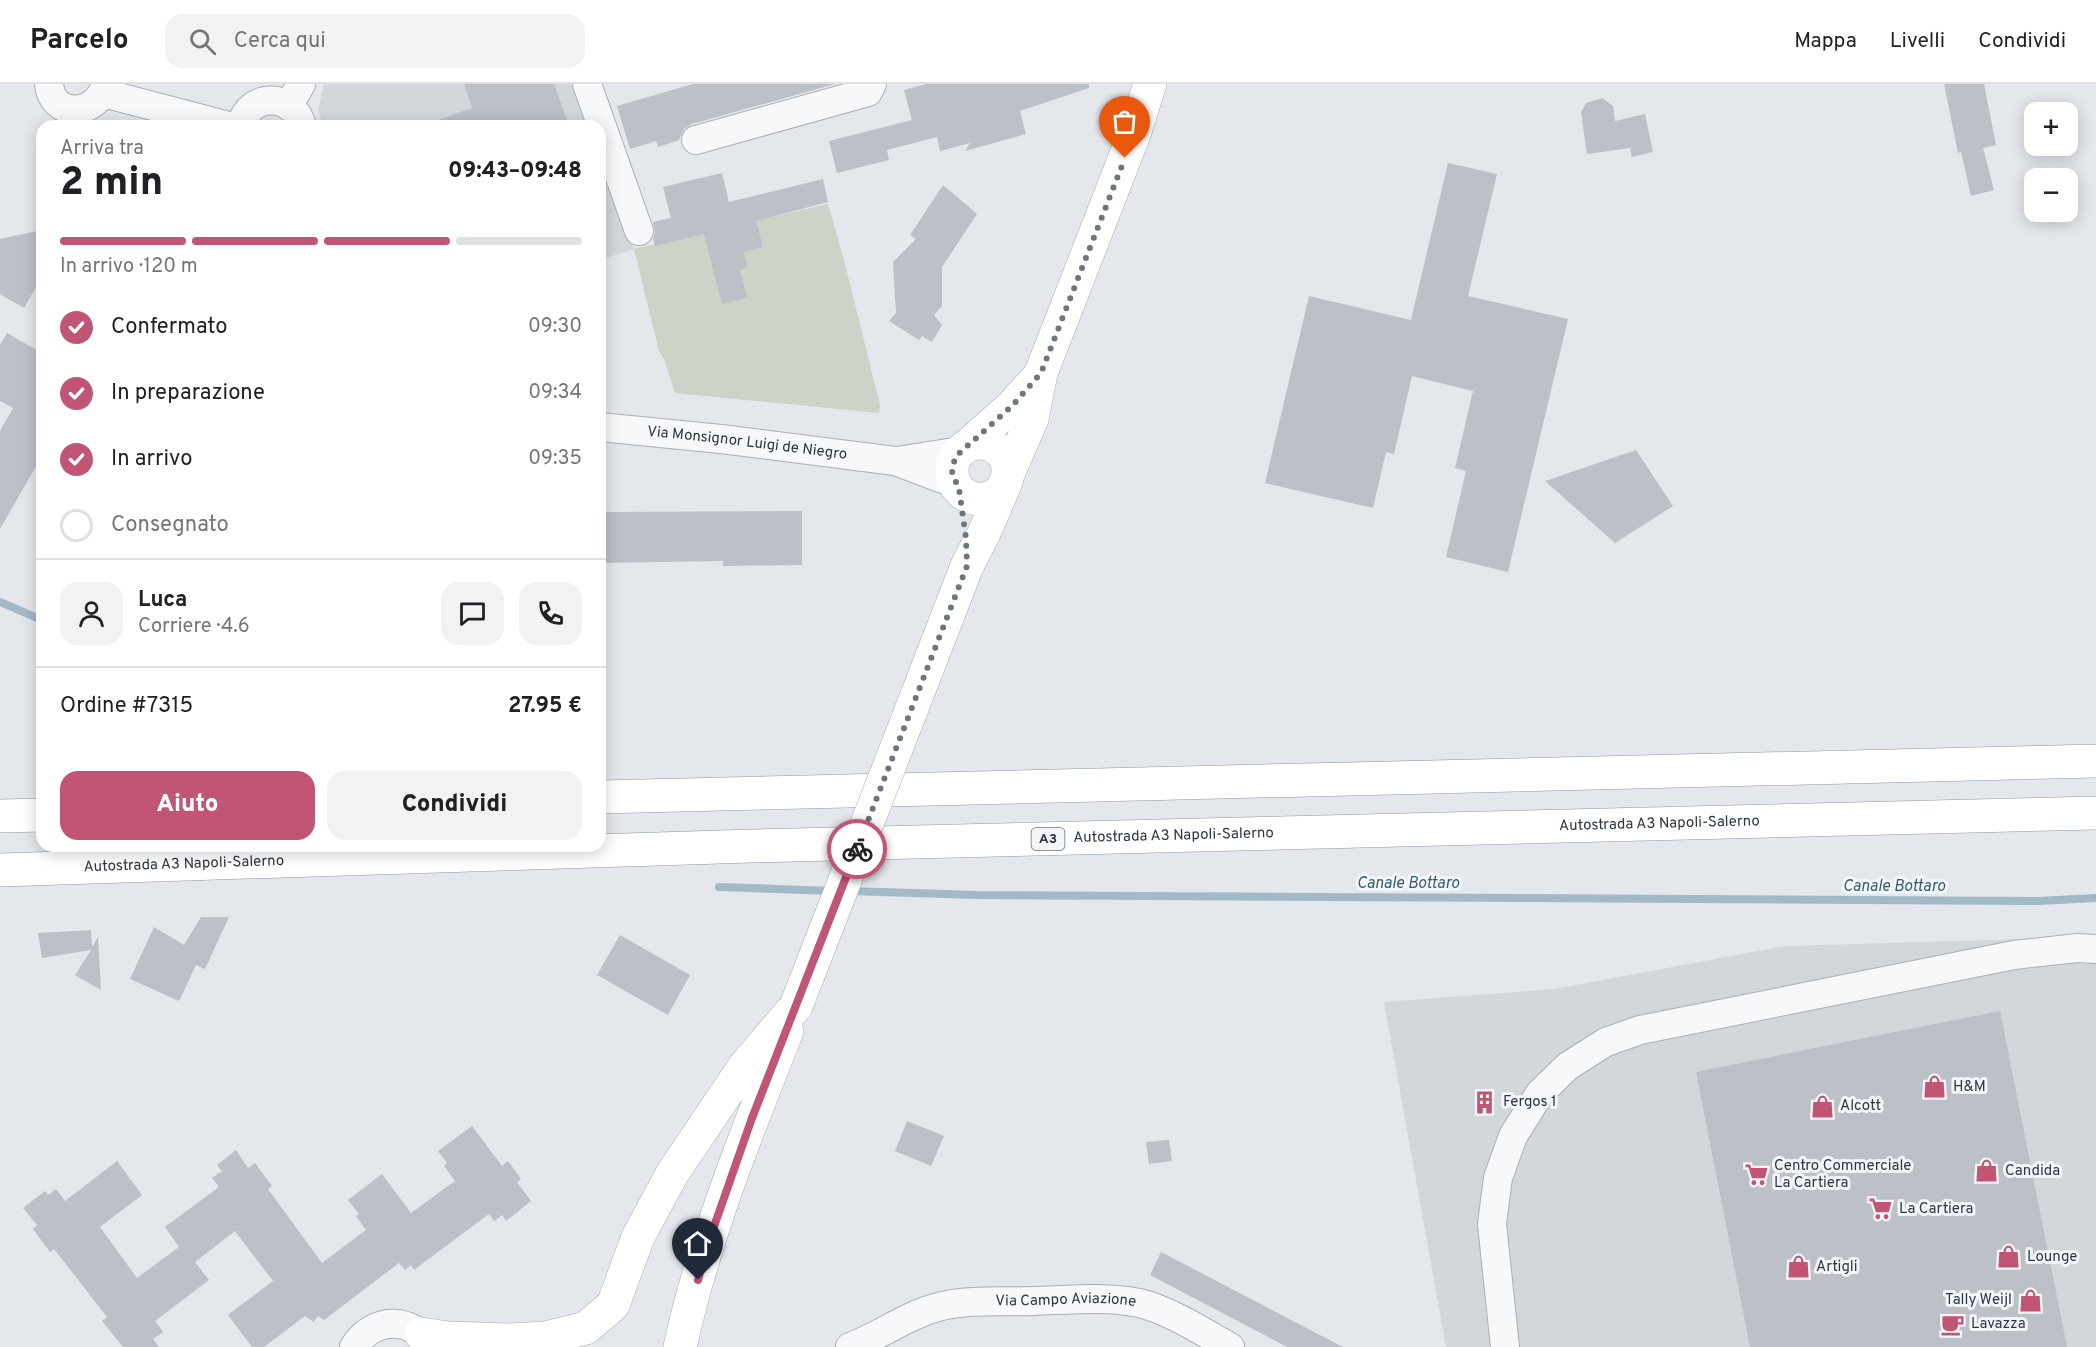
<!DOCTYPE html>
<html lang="it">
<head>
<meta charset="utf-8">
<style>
  body { margin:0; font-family:Overpass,sans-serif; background:#f2f2f2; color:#202124; height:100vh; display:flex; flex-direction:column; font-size:22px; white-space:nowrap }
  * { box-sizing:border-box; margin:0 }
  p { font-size:20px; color:#757577 }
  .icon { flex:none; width:33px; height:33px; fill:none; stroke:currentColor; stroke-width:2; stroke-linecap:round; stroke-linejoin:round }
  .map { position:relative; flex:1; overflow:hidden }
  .side { position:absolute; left:36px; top:36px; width:570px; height:732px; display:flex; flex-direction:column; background:#fff; border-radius:18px; box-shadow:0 3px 15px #0003 }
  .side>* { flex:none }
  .buttons { position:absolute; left:2024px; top:18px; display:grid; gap:12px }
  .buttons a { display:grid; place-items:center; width:54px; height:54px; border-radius:12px; background:#fff; box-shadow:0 3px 15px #0003; font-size:30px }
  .pin { position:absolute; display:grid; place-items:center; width:51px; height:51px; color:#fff; margin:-62px -26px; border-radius:50% 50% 50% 0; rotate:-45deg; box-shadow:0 0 6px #0007 }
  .pin .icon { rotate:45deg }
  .courier { position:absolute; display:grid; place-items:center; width:60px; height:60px; margin:-30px; border:4px solid #c35574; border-radius:50%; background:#fff; color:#222; box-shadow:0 2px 8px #0007 }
  .head em { font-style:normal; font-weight:800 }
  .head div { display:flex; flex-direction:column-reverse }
  .head { display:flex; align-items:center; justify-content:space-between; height:102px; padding:0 24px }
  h1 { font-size:39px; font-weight:800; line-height:45px }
  .bar { display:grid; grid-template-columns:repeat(4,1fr); gap:9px 6px; align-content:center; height:72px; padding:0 24px }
  .bar i { height:8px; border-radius:4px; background:#e0e0e0 }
  .bar .active { background:#c35574 }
  .bar p { grid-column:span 4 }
  .line { display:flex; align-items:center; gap:15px; padding:0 24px; border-top:2px solid #e0e0e0 }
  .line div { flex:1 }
  .round { display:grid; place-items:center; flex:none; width:63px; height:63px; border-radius:18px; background:#f2f2f2 }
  ol { padding:0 24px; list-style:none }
  li { display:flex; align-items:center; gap:18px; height:66px }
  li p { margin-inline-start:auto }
  li .icon { padding:6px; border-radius:50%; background:#c35574; color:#fff; stroke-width:4 }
  li:last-child { color:#757577 }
  li i { width:33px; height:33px; border:3px solid #e0e0e0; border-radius:50% }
  .action { display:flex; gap:12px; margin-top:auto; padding:12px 24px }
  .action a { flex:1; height:69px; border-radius:18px; background:#c35574; color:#fff; font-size:24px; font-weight:800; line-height:69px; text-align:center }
  .action a+a { background:#f2f2f2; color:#202124 }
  header { display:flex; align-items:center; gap:36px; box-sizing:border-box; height:84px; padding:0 30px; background:#fff; border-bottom:2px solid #e0e0e0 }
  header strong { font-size:28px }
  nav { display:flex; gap:33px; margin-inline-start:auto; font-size:21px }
  .search { width:420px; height:54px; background:#f2f2f2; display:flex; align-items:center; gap:15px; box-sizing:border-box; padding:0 21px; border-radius:18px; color:#757577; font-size:22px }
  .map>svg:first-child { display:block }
  .built { fill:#d2d7dc }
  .green { fill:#cbd4c6 }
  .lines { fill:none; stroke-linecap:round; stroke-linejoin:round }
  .stream { stroke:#a2b9c7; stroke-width:8 }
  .building { fill:#bbc1c7 }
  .street-casing { stroke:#a9afb5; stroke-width:30 }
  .secondary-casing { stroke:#a9afb5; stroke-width:34 }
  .highway-casing { stroke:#8c97a0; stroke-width:34 }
  .street { stroke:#f6f8f9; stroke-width:28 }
  .secondary { stroke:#fff; stroke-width:33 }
  .highway { stroke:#fff; stroke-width:33 }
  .secondary-bridge-casing { stroke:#a9afb5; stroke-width:34; stroke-linecap:butt }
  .secondary-bridge { stroke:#fff; stroke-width:33 }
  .done { stroke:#6d757d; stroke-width:6; stroke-dasharray:0 10.8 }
  .route { stroke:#c35574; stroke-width:8 }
  .labels { text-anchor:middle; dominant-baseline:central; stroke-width:6; stroke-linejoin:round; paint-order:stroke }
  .shield { fill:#f3f6f8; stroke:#687079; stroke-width:1.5 }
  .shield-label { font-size:14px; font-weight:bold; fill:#2d3742 }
  .street-label { font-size:15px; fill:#2d3742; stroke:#f3f6f8 }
  .poi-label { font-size:15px; fill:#2d3742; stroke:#f3f6f8; text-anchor:start }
  .water-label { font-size:16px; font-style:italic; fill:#3a5a72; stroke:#f3f6f8 }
</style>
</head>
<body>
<header>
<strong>Parcelo</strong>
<div class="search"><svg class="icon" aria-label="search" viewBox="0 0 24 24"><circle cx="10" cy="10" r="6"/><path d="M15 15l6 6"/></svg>Cerca qui</div>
<nav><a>Mappa</a><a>Livelli</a><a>Condividi</a></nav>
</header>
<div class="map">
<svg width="2096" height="1263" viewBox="0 0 2096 1263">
  <rect width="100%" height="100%" fill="#e4e7eb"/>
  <path class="built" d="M324,0H574L590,42H323L318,26Z
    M600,71L634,165L600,176Z
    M2096,853V1263H1446L1384,918L1554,905L1786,862Z"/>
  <path class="green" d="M828,120L845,180L880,321L879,329L675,309L664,275L659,267L634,165Z"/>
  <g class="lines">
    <path class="stream" d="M0,518L42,536
      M719,803L832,807
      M850,807L976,811L2039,817L2096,814"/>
  </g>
  <path class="building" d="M464,0H554L569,42H431V39L472,24Z
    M693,0H835L692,40L684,45L679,56L658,63L656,57L630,65L617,22Z
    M926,0H1089V4L1020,27L1026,50L965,67L970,59L940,67L937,53L887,66L889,76L837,89L829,57L912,36L904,6Z
    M1944,0H1984L1996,61L1983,64L1994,106L1971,112L1961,68L1958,69Z
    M1602,14L1613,22L1615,37L1645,30L1653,68L1632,73L1630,64L1587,70L1581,28L1586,19Z
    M1448,79L1497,90L1468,212L1568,235L1508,488L1446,473L1466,387L1455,384L1473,307L1412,292L1394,370L1386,368L1373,424L1265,399L1309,212L1411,236Z
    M722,89L729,118L823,95L828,118L756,137L763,163L744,168L747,183L740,186L747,214L722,220L704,150L655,162L653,155L655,149L653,138L671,134L663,103Z
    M943,101L977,130L942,183V222L934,231L942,241L932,258L922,252L919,256L889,237L896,229L893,178L916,155L910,151Z
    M42,146V193L24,224L0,210V155Z
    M7,249L42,269V372L0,445V347L13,324L0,317V261Z
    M1636,366L1673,422L1615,459L1545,397Z
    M802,427V481L723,482V477L600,479V428Z
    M201,833H229L205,885L196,881L179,917L130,895L154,843L184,861Z
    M91,846L92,863L98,853L101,906L75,891L91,866L42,874L38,849Z
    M620,851L690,891L668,931L597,891Z
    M2000,927L2067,1263H1750L1696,988Z
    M907,1037L944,1052L931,1082L895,1067Z
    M472,1042L502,1082L508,1077L521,1095L517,1098L531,1117L506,1137L502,1131L494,1137L489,1130L414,1186L411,1181L405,1186L399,1179L324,1236L318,1232L314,1238L305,1232L264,1263H252L228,1231L273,1197L235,1147L195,1178L209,1196L155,1237L163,1248L153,1255L159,1263H123L102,1237L107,1233L54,1165L50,1168L33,1145L37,1141L23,1124L45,1107L48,1111L56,1105L65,1117L117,1077L142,1111L100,1143L137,1194L179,1163L165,1143L219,1103L212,1094L222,1087L217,1081L236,1066L248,1084L255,1079L272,1102L268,1105L322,1179L366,1146L356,1132L359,1130L348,1116L382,1090L411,1129L455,1097L444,1082L447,1079L438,1067Z
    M1169,1056L1172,1077L1149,1080L1146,1058Z
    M1161,1168L1343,1263H1287L1150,1191Z"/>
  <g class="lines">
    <defs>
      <g id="street">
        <path d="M49,0C52,34 96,34 106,0"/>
        <path d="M587,0L639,147"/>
        <path d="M103,9L229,42"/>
        <path d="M289,21L301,0"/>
        <path d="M241,42C248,8 294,8 302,42"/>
        <path d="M696,56L868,8L872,0"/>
        <path id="s1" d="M600,343L721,355L895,377L956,400"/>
        <path d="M897,377L960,367"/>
        <path d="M354,1263C372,1233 413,1231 430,1263"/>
        <path id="s2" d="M850,1263C880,1252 907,1231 938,1223C968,1215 1002,1218 1034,1217C1068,1216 1105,1212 1139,1219C1167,1225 1205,1249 1230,1263"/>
        <path d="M1505,1263L1492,1140L1498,1094L1513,1052L1540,1009L1568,982L1606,958L1640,946L2014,871L2077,864L2096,865"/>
      </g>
      <path id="secondary" d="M952 387a28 28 0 1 1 56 0a28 28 0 1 1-56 0Z
        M967,362L1012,322L1040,291
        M1008,390L1032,335L1041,289L1133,53L1150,0
        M905,642L967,482L984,449L1006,398
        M421,1250L448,1254L508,1256L546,1254L586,1244L613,1221L638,1153L672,1090L744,983L796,922
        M680,1263C704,1154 746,1050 787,947"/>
      <g id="highway">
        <path d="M600,713L2096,677"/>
        <path d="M0,732L42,731"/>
        <path id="s3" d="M0,786L752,762L2096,729"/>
      </g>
    </defs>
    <use href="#street" class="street-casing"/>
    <use href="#secondary" class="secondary-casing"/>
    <use href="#highway" class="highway-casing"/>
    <use href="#street" class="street"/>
    <use href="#secondary" class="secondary"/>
    <use href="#highway" class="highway"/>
    <defs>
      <path id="secondary-bridge" d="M796,922L905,642"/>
    </defs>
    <use href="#secondary-bridge" class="secondary-bridge-casing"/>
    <use href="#secondary-bridge" class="secondary-bridge"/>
  </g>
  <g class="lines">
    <path class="done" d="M857,765L967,482L966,454L959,405L952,389L955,373L1012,322L1041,289L1125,74"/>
    <path class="route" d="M698,1196L710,1154L752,1034L857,765"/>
  </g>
  <defs>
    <symbol id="shop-bare" viewBox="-9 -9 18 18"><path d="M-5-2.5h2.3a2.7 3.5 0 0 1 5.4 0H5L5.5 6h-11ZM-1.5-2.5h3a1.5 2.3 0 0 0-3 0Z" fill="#c35574" stroke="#f3f6f8" stroke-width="2.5" paint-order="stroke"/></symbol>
    <symbol id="building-bare" viewBox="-9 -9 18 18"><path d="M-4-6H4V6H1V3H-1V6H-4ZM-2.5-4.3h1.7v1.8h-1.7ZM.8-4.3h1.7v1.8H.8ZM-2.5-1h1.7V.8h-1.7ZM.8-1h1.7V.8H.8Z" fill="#c35574" stroke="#f3f6f8" stroke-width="2.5" paint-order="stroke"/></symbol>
    <symbol id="supermarket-bare" viewBox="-9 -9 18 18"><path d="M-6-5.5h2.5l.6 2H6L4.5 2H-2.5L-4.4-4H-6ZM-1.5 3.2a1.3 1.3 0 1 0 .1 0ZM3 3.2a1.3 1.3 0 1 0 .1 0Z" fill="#c35574" stroke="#f3f6f8" stroke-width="2.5" paint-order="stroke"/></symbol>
    <symbol id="cafe-bare" viewBox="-9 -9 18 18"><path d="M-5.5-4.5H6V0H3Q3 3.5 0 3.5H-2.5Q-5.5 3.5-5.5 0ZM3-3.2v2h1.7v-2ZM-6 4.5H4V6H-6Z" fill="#c35574" stroke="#f3f6f8" stroke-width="2.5" paint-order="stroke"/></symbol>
  </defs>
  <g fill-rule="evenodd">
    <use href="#shop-bare" x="1918" y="986" width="33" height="33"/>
    <use href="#building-bare" x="1468" y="1002" width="33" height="33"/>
    <use href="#shop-bare" x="1806" y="1006" width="33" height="33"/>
    <use href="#shop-bare" x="1970" y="1070" width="33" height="33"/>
    <use href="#supermarket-bare" x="1740" y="1074" width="33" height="33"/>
    <use href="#supermarket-bare" x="1864" y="1108" width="33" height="33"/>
    <use href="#shop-bare" x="1992" y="1156" width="33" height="33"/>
    <use href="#shop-bare" x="1782" y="1166" width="33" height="33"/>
    <use href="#shop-bare" x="2014" y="1200" width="33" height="33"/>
    <use href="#cafe-bare" x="1936" y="1224" width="33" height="33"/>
  </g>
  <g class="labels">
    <rect class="shield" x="1031.5" y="744" width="33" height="22" rx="4.5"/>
    <g class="shield-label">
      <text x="1048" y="755">A3</text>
    </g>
    <g class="street-label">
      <text stroke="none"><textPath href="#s1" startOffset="148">Via Monsignor Luigi de Niegro</textPath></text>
      <text stroke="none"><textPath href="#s3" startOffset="1660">Autostrada A3 Napoli-Salerno</textPath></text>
      <text stroke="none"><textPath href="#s3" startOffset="1174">Autostrada A3 Napoli-Salerno</textPath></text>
      <text stroke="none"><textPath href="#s3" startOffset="184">Autostrada A3 Napoli-Salerno</textPath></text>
      <text stroke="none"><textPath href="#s2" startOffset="225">Via Campo Aviazione</textPath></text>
    </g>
    <g class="poi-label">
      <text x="1953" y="1003">H&amp;M</text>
      <text x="1503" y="1018">Fergos 1</text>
      <text x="1840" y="1022">Alcott</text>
      <text x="1774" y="1082">Centro Commerciale<tspan x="1774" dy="17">La Cartiera</tspan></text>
      <text x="2005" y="1087">Candida</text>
      <text x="1899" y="1125">La Cartiera</text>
      <text x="2027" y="1173">Lounge</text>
      <text x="1816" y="1183">Artigli</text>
      <text x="2012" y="1216" text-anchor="end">Tally Weijl</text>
      <text x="1971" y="1240">Lavazza</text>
    </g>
    <g class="water-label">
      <text x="1408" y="800">Canale Bottaro</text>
      <text x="1894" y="803">Canale Bottaro</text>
    </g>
  </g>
</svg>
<div class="buttons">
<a>+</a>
<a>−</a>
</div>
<div class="pin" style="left:1125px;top:74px;background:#ea580c"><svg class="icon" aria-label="bag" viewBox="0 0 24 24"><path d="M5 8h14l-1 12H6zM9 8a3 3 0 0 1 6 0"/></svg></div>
<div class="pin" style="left:698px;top:1196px;background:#1f2937"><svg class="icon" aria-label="home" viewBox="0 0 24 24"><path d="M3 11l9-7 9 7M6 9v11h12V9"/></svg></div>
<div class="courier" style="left:857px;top:765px"><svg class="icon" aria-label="bike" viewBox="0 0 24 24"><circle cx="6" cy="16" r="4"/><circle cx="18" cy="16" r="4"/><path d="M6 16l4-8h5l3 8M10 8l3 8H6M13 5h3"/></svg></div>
<section class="side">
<div class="head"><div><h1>2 min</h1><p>Arriva tra</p></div><em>09:43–09:48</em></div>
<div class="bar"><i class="active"></i><i class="active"></i><i class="active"></i><i></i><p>In arrivo · 120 m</p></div>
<ol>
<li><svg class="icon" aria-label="check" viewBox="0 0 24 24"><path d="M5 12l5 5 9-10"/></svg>Confermato<p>09:30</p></li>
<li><svg class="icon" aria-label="check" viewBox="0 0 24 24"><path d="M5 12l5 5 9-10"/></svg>In preparazione<p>09:34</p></li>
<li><svg class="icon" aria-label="check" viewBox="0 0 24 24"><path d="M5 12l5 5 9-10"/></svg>In arrivo<p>09:35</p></li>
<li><i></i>Consegnato</li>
</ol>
<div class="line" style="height:108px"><a class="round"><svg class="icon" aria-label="person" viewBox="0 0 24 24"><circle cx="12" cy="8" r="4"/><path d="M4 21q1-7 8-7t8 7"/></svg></a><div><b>Luca</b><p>Corriere · 4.6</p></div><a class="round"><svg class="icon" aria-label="chat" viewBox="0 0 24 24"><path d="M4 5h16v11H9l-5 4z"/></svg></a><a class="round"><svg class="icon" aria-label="phone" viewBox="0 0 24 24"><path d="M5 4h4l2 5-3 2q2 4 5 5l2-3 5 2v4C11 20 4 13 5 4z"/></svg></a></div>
<div class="line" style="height:78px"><div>Ordine #7315</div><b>27.95 €</b></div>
<div class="action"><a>Aiuto</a><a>Condividi</a></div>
</section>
</div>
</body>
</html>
